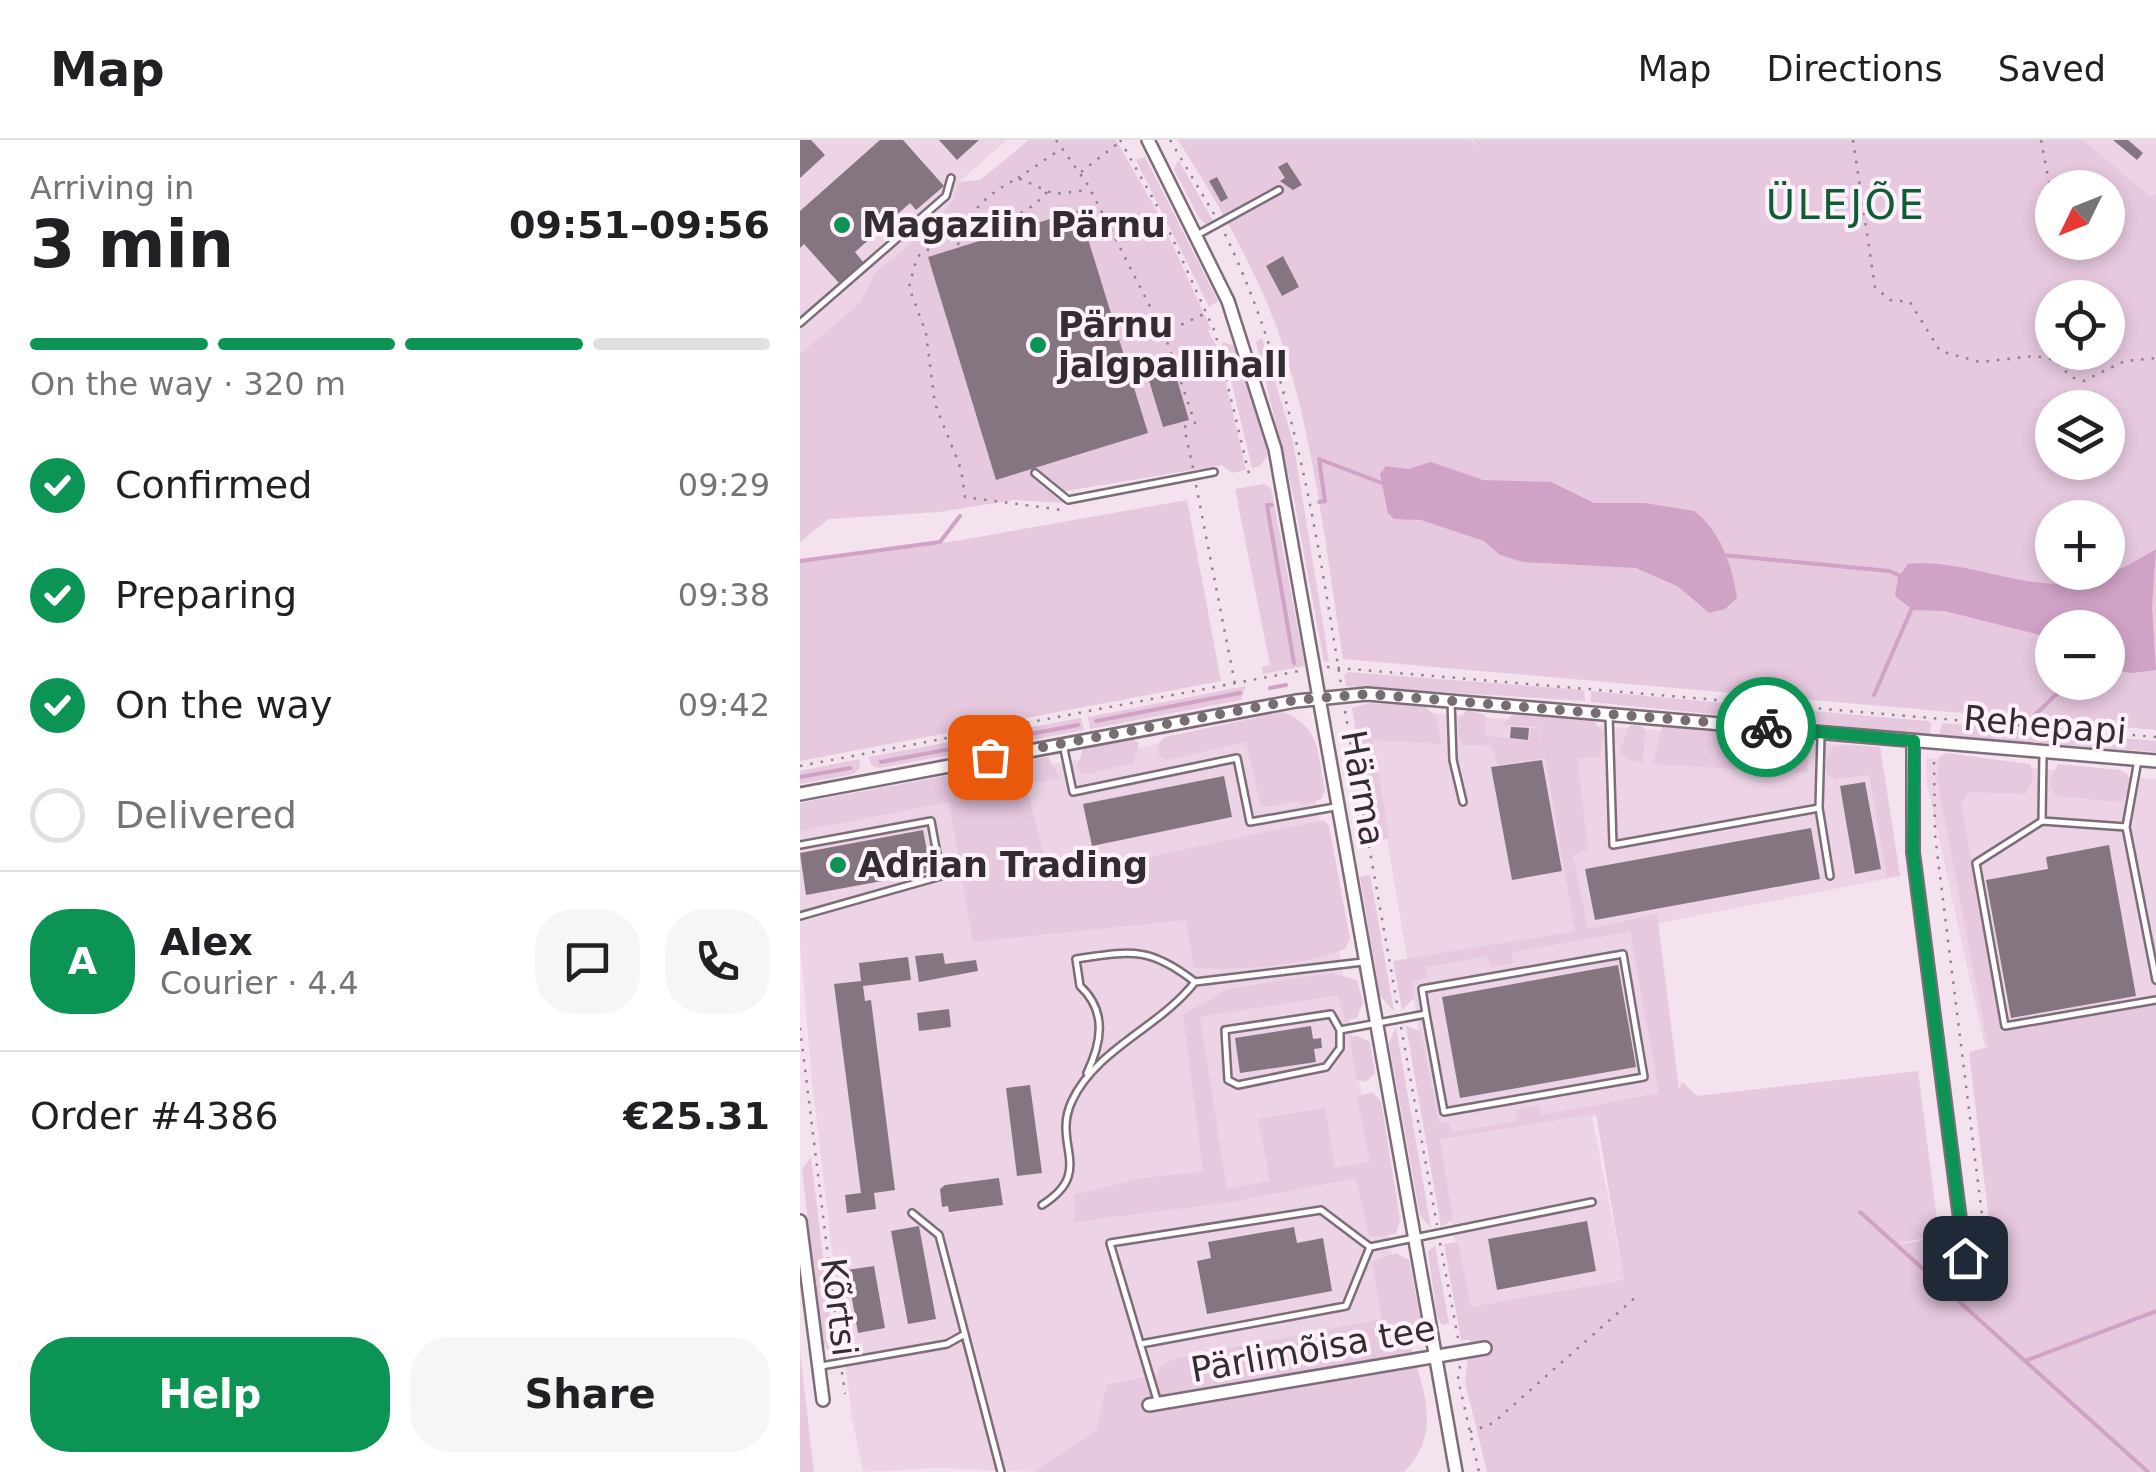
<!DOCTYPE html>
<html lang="en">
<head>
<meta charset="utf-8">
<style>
  body { margin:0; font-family:"DejaVu Sans",sans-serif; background:#f6f6f6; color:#202124; height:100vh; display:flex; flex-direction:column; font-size:38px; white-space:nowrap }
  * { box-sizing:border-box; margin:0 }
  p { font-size:32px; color:#757577 }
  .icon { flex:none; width:55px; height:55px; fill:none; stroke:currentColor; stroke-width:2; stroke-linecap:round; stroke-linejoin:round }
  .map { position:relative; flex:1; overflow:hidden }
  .sheet { display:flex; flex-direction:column; background:#fff; width:800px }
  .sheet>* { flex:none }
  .needle { width:65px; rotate:227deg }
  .controls { position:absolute; left:1235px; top:30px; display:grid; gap:20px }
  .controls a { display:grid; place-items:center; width:90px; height:90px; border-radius:50%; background:#fff; box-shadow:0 5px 15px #0003; font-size:50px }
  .pin { position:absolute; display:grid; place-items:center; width:85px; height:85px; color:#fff; margin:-42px; border-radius:20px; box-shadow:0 5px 15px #0006 }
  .courier { position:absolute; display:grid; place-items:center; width:100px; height:100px; margin:-50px; border:8px solid #0c9454; border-radius:50%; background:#fff; color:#222; box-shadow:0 2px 12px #0007 }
  .headline em { font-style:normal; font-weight:800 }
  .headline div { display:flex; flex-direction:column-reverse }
  .headline { display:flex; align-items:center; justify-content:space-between; height:170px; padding:0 30px }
  h1 { font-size:65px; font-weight:800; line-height:75px }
  .bar { display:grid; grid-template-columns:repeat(4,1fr); gap:15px 10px; align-content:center; height:120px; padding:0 30px }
  .bar i { height:12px; border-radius:8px; background:#e0e0e0 }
  .bar .selected { background:#0c9454 }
  .bar p { grid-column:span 4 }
  .line { display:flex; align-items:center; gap:25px; padding:0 30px; border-top:2px solid #e0e0e0 }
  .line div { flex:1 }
  .round { display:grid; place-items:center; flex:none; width:105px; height:105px; border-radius:40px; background:#f6f6f6 }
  ol { padding:0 30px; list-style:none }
  li { display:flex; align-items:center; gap:30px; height:110px }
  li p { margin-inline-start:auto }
  li .icon { padding:10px; border-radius:50%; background:#0c9454; color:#fff; stroke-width:4 }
  li:last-child { color:#757577 }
  li i { width:55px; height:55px; border:5px solid #e0e0e0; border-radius:50% }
  .button { display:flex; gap:20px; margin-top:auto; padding:20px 30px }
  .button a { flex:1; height:115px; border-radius:40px; background:#0c9454; color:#fff; font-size:40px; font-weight:800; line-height:115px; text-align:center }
  .button a+a { background:#f6f6f6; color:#202124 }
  header { display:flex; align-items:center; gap:60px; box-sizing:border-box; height:140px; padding:0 50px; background:#fff; border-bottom:2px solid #e0e0e0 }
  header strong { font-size:48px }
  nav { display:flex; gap:55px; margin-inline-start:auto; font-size:35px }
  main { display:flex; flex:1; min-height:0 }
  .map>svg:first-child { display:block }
  .built { fill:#ecd4e6 }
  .green { fill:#e6c8df; fill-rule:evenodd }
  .water { fill:#d0a2c6 }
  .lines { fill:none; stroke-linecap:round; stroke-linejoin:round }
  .stream { stroke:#d0a2c6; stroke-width:4 }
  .building { fill:#857581 }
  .lane-casing { stroke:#7c6d78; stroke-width:10 }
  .street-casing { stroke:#7c6d78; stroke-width:16 }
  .path { stroke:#8e828b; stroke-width:2.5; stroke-dasharray:2.5 8; stroke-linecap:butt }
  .lane { stroke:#fff; stroke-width:5 }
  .street { stroke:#fff; stroke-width:11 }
  .done { stroke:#776c74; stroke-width:10; stroke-dasharray:0 18 }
  .route { stroke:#0c9454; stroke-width:12 }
  .poi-dot { fill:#0c9454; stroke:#fff1fb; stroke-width:4 }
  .labels { text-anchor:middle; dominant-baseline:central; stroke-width:8; stroke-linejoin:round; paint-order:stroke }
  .poi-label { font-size:35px; font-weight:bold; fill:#332c31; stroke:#fff1fb; text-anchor:start }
  .street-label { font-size:35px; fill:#332c31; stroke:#fff1fb }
  .quarter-label { font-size:40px; letter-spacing:2.5px; fill:#0d5e34; stroke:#fff1fb }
</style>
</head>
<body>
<header>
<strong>Map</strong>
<nav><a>Map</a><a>Directions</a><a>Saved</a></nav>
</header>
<main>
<section class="sheet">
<div class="headline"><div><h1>3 min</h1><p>Arriving in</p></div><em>09:51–09:56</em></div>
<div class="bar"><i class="selected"></i><i class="selected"></i><i class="selected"></i><i></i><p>On the way · 320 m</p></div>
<ol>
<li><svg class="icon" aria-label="check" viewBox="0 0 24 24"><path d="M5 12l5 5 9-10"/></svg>Confirmed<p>09:29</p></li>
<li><svg class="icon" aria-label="check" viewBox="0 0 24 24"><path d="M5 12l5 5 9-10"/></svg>Preparing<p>09:38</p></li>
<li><svg class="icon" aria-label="check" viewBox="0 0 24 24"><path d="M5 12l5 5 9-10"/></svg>On the way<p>09:42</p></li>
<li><i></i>Delivered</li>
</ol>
<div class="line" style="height:180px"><b class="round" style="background:#0c9454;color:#fff">A</b><div><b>Alex</b><p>Courier · 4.4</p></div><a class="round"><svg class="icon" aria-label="chat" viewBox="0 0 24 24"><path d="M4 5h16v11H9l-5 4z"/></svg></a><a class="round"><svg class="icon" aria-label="phone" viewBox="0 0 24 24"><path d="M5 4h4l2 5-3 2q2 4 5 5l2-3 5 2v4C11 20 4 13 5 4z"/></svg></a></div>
<div class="line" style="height:130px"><div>Order #4386</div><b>€25.31</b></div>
<div class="button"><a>Help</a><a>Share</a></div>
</section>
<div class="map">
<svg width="1356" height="1332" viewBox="0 0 1356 1332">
  <rect width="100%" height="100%" fill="#f4e3ef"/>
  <path class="built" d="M0,0H207L159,42L154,58L131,88L75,132L62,162L0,214Z
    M1283,0H1356V53L1352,58Z
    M565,568L1080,607L1100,736L860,783L854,789L879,953L792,977L827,1153L668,1181Z
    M488,579L506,592L560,947L606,1188L308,1243L296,1291L233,1332L135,1328L63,1332L52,1278L12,942L0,804V673Z
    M1126,618L1356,639V881L1185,908L1127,644Z"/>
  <path class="green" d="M229,0H316L357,71L411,189L408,191L418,208L446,330L432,333L422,325L254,353L264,363L213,360L139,372L29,379L0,402V214L61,162L75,132L131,88L154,58L159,42L180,40Z
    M378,0H671L682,10L673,0H1283L1351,57L1356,53V590L543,519C526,412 515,300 480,197C458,132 415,58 378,0ZM1252,48H1308V102H1252ZM1252,158H1308V212H1252ZM1252,268H1308V322H1252ZM1252,378H1308V432H1252ZM1252,488H1308V542H1252Z
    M345,17L418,161L409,167L336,20Z
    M378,20L382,26L413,81L406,84L399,78L374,29Z
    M462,198L493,301L529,521L524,522L494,359L456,202Z
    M422,202L436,206L468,315L460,326L452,328Z
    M464,344L471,348L505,526L463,534L462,527L470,525L435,349Z
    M387,360L421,541L0,621V421L156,401Z
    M548,532L784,550L785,561L546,546L544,535Z
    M446,546L441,560L290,589L288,577Z
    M791,551L957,566L951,578L791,562Z
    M569,563L625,566L637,578L641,604L573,600L589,698L574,702L552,568Z
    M966,567L1128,581L1131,584L1130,595L972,579Z
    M667,570L685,575L686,596L730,601L731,588L738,589L742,602L740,587L701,585L713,575L794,581L804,594L799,617L777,618L788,709L773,715L788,789L857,774L879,949L882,942L897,956L1118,931L1139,1095L1083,1107L1190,1089L1169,912L1188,907L1137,639L1139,617L1146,613L1230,624L1234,638L1225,654L1169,652L1161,663L1202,892L1356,864V1332H687L665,1242L670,1200H661L644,1104L658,1102L671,1167L824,1140L796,974L640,999L653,1080L641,1087L606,886L621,892L639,983L649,982L652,992L717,981L716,970L739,965L742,975L859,953L830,792L712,812L713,823L691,827L688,816L626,827L627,838L613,841L615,857L602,870L593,821L775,791L745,618L698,625L692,606L664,605L659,598L658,580Z
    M483,572C522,587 517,614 525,651L521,659L502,665L497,661L466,667L460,663L446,602L367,620L359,616L358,604L365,597Z
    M281,578L284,590L79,628L71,625L69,617Z
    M1142,583L1356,601V612L1139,595Z
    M839,585L845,589L843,623L827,619L819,612L829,586Z
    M862,586L1000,599L1008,614L1007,633L853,624Z
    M333,599L339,603L333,623L283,635L277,627L283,609Z
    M1047,605L1080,607L1100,736L1087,738L1069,635L1035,639L1026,634V618L1034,607Z
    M248,617L260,638L226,644L249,738L523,680L529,685L550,799L545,809C500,826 442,831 394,828L386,780L173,802L149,662L0,691V663Z
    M59,619L60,628L54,634L0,644V631Z
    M1258,624L1320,630L1328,635L1330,652L1320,662L1255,656L1249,641Z
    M570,735L594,871L580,856L560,737Z
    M531,833L557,840L563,862L557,878L545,881L538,855L400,877L427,1049L470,1041L458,979L525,968L535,1028L570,1022L557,957L572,952L581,961L600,1079L596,1094L569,1097L556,1038L425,1063L274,1082V1055L341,1038L403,1032L383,875L428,849Z
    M596,887L631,1088L620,1075L589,903Z
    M558,896L570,902L575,934L566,942L556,939L550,897Z
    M11,1017L35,1217L22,1203L2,1029Z
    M635,1105L649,1184L642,1185L637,1176L628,1112Z
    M596,1113L609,1120L611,1129L622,1188L608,1194C620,1244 646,1290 604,1332H233L296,1291L307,1244L358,1234L359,1228L373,1219L582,1179L572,1122Z
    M0,1212L14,1332H0Z"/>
  <path class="water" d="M631,322L683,340L751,342L794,363H845L894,371C920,390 933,428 937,458L925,469L909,473L879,447L836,428L723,422L700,415L684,401L621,380L594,379L588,373L580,334L586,326L608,329Z
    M1356,409L1352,466L1356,530L1332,533L1308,529V488H1252V498L1145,471L1113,470L1095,456L1098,438L1108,424C1166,418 1228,454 1286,441C1312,435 1333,423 1356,409Z"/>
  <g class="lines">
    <path class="stream" d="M519,362L525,361L519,319L587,345
      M472,365H467L494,523
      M923,415L1089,431L1101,436
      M0,421L140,402L160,376
      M470,548L486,545
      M1074,555L1112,468
      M1237,573L1269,542
      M296,581L440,553
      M81,622L278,585
      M0,637L50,628
      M1060,1072L1225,1221L1356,1171
      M1225,1221L1348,1332"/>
  </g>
  <path class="building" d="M0,0H11L25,15L0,38Z
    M80,0H103L144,46L116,70L110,63L55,112L63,122L39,143L4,104L0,108V71Z
    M139,0H179L157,20Z
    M1313,0H1328L1343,13L1337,20Z
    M487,22L502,45L493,50L480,41L485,38L478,27Z
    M417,37L428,58L421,62L409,41Z
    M279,70L348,293L196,340L128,117Z
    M483,116L499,147L482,156L466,126Z
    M373,226L389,280L363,287L347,234Z
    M711,587L729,588L728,600L710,598Z
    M742,620L762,731L712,740L691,627Z
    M424,636L432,677L292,706L283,664Z
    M1065,642L1081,729L1055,734L1040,646Z
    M1011,688L1020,739L795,780L785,729Z
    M123,690L131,732L6,755L0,713Z
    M1309,705L1336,856L1211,878L1186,740L1248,729L1246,717Z
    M143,813L145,824L176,820L178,831L119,842L115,816Z
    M108,817L111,840L63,846L65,861L71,860L95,1050L74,1053L76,1069L47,1073L45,1055L61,1053L34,844L61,841L59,823Z
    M818,825L836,927L660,958L642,857Z
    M149,869L151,887L119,891L117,873Z
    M511,886L513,899L521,898L522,908L514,909L516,922L440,933L435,898Z
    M230,945L242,1033L217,1036L206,948Z
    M199,1038L203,1065L149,1072L148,1066L142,1067L140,1049L145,1045Z
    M787,1081L796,1131L697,1150L688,1099Z
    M119,1086L136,1179L108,1184L91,1091Z
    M494,1087L497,1103L523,1098L532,1151L407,1174L397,1121L411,1118L408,1102Z
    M74,1126L85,1188L58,1193L47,1130Z"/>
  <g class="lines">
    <defs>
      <path id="lane" d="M397,95L479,50
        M0,183L146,56L151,38
        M235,333L268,360L414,332
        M651,561L653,620L663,662
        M809,576L813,705L1019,668L1030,736
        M263,604L273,652L437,618L450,682L535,667
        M1019,668L1021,596
        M1242,681L1243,613
        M1326,687L1338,620
        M0,705L131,681L141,736L0,776
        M1356,840L1326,687L1242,681L1176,723L1205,886L1356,860
        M395,842L563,822
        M540,890V908L526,927L438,945L428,940L425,890L531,874L540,890L626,874L622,849L823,814L844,937L644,972L626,874
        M242,1065C296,1031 251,1005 272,961C296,909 359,888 395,842C349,806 331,811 276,819L280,846C307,871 302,902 287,933
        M112,1073L139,1095L201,1332
        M341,1204L546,1166L570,1107
        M21,1226L147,1204L165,1194
        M357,1260L310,1103L521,1070L570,1107L792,1062"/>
      <path id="street" d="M348,0L428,161L475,309L656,1332
        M1113,601V712L1165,1118
        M0,654L496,561L567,554L1356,621
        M0,1081L23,1260
        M349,1265L685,1208"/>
    </defs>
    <use href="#lane" class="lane-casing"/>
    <use href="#street" class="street-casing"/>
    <path class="path" d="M256,0L288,45L363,192
      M320,0L360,71L415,192L450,338
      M370,0L414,74
      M1053,0L1075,147L1090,160L1110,162L1140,211L1180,222L1234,216L1255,220L1271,237L1283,241L1325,221L1356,218
      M1241,0L1252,58
      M281,32L321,1
      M218,38L261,9
      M169,80C201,82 226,77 247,52
      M164,86L117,117L109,147L126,193L135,264L161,329L165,357L262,370
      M425,94C493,236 516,389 541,544
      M158,105C168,70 188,54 218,38L254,54L289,50
      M393,328L384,287L395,283L364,193L406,173
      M396,345L435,544
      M527,527L1356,597
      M545,571L598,869
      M1134,622L1135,695L1185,1099
      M0,626L499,531
      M601,887L637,1085
      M0,888L40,1214
      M640,1103L658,1198
      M660,1226L658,1239L679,1332
      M42,1232L45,1254
      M670,1292L693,1283L837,1156"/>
    <use href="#lane" class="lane"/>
    <use href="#street" class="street"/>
  </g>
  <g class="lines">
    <path class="done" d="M190,617L496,560L567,554L966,587"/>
    <path class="route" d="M966,587L1114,601L1113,712L1165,1118"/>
  </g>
  <g class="poi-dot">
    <circle cx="42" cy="85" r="10"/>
    <circle cx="238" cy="205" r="10"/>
    <circle cx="38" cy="725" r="10"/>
  </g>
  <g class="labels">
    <g class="poi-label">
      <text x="62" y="85">Magaziin Pärnu</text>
      <text x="258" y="185">Pärnu<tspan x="258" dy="40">jalgpallihall</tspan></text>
      <text x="58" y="725">Adrian Trading</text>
    </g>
    <g class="street-label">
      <text transform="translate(1245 585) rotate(5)">Rehepapi</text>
      <text transform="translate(563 648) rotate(80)">Härma</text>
      <text transform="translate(39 1167) rotate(83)">Kõrtsi</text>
      <text transform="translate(513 1209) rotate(-10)">Pärlimõisa tee</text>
    </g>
    <g class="quarter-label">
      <text x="1046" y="65">ÜLEJÕE</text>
    </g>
  </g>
</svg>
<div class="controls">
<a><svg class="needle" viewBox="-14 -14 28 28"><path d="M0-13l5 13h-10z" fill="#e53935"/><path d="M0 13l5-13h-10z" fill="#757577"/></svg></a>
<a><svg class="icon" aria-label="locate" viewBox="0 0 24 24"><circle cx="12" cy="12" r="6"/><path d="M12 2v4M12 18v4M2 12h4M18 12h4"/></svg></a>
<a><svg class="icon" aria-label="layers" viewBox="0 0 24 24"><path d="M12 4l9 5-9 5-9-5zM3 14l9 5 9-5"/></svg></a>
<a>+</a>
<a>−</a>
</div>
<div class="pin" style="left:190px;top:617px;background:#ea580c"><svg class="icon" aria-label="bag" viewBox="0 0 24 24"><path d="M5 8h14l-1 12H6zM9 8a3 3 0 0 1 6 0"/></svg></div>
<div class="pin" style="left:1165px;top:1118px;background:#1f2937"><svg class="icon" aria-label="home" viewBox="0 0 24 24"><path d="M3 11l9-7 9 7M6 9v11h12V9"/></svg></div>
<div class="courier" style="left:966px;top:587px"><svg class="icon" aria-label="bike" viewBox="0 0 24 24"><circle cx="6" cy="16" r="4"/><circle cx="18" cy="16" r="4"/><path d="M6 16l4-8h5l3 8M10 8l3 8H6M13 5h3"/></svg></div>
</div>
</main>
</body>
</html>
